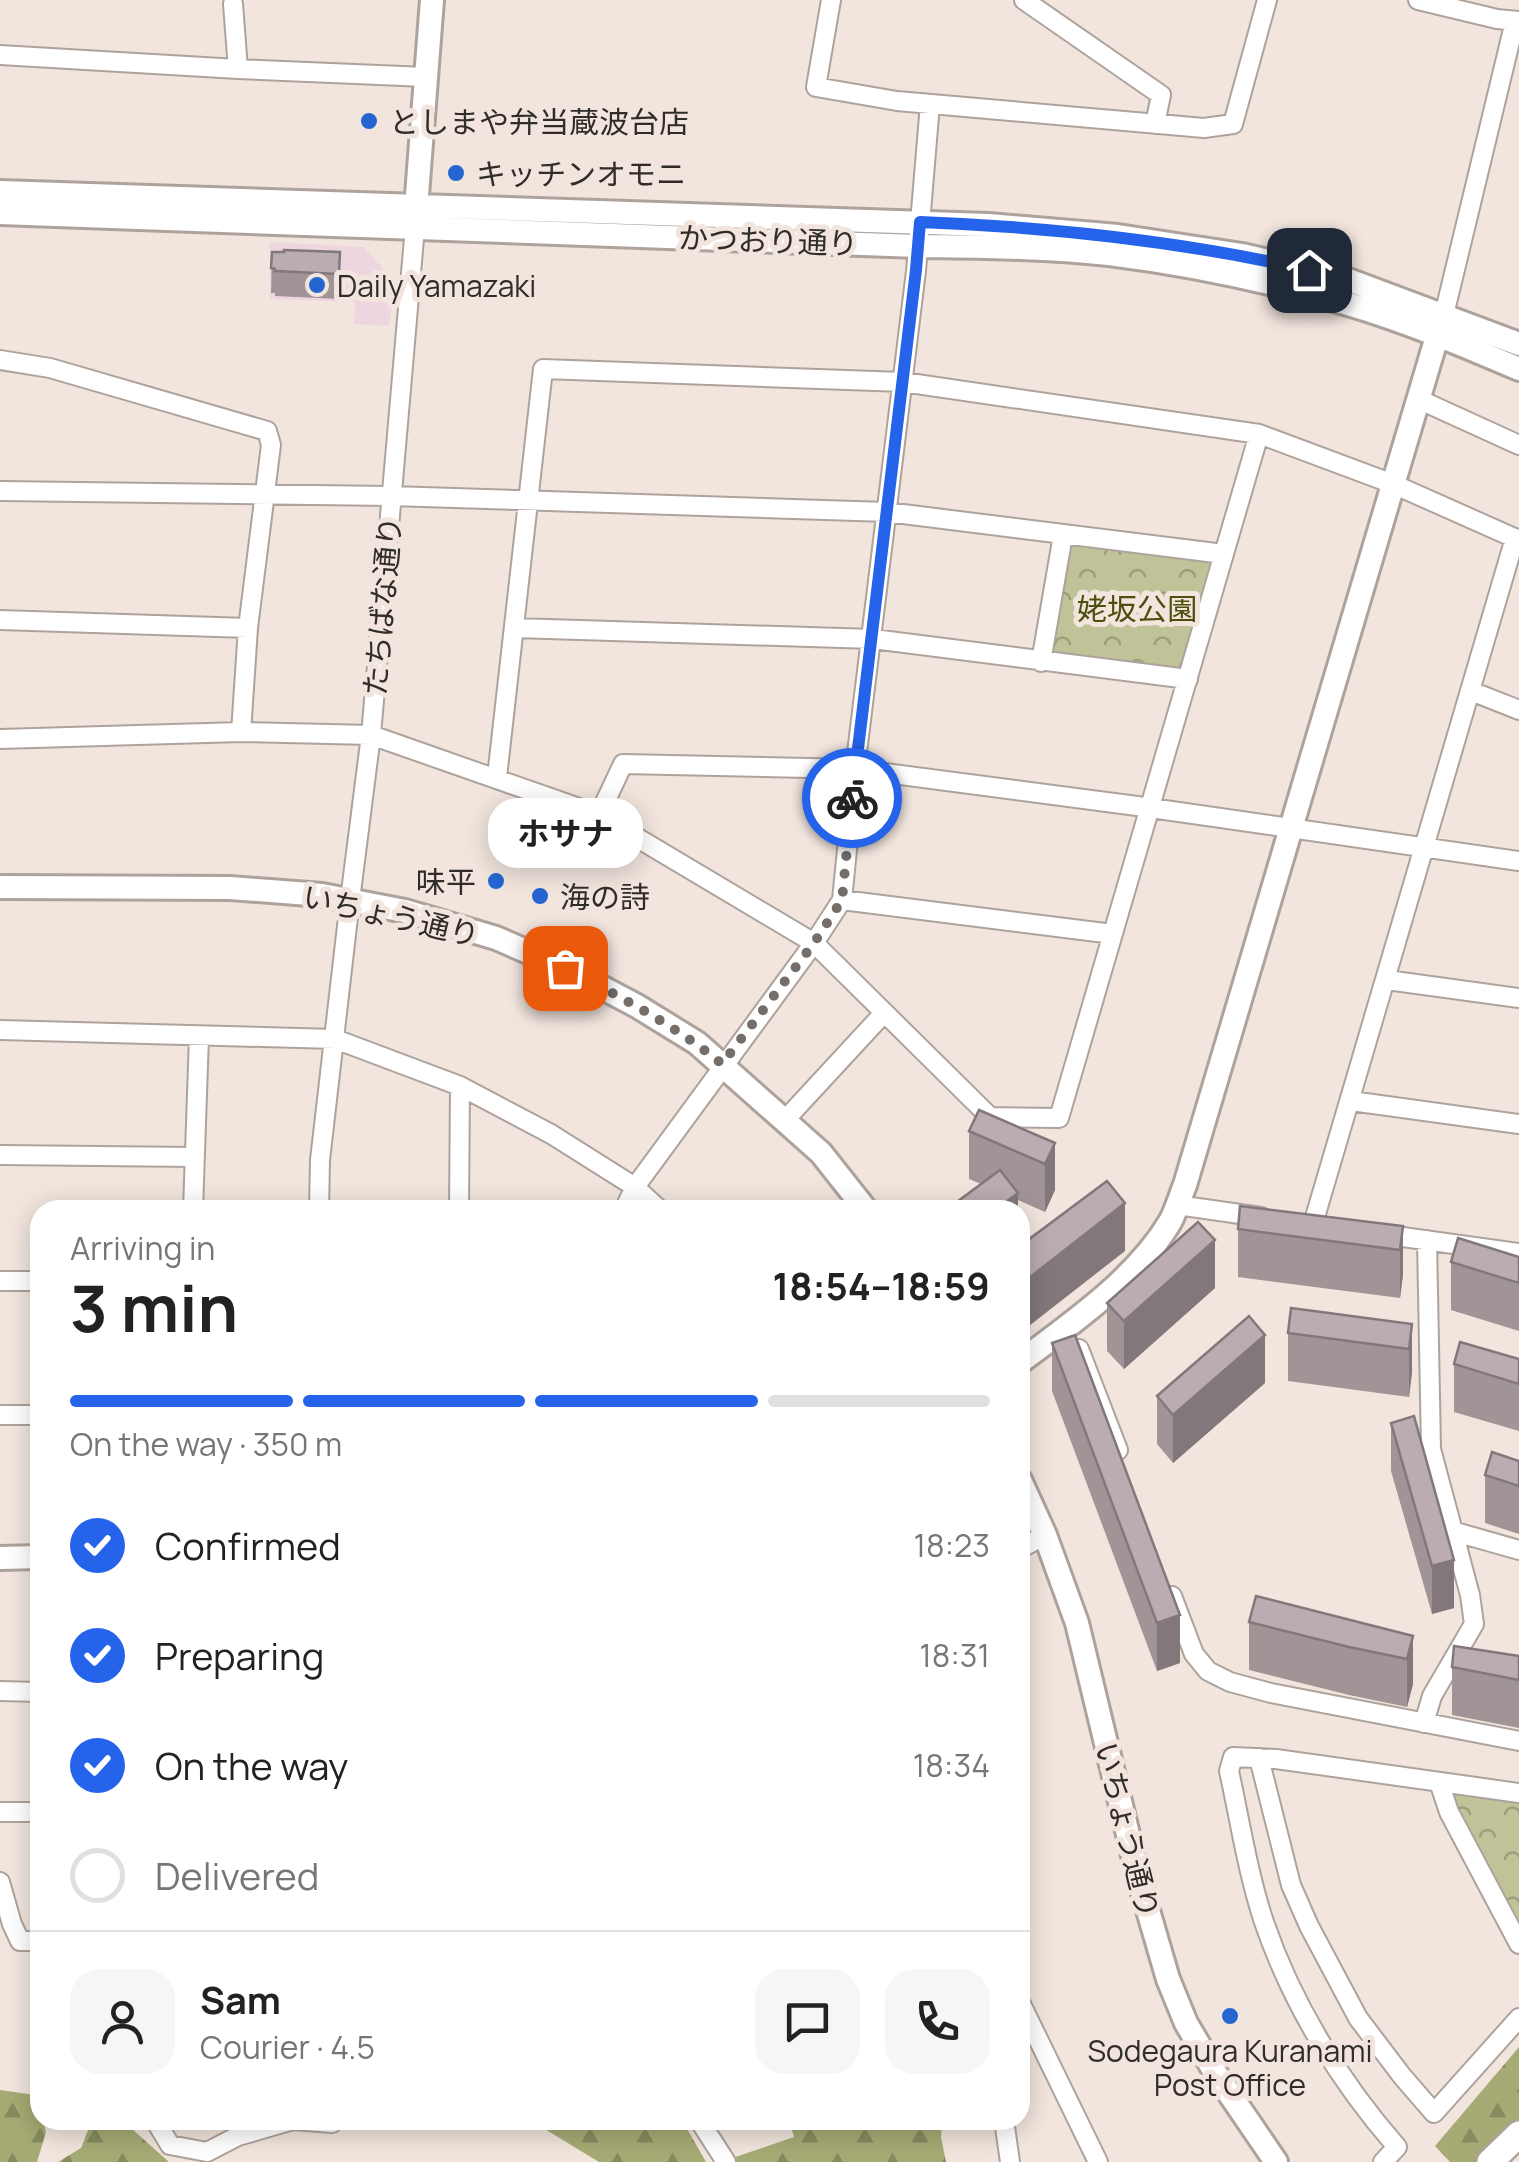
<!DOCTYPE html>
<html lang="en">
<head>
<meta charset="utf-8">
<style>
  body { margin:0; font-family:Manrope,"Noto Sans JP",sans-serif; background:#f6f6f6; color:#222; height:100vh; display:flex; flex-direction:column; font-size:38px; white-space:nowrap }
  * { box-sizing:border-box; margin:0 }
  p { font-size:32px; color:#767676 }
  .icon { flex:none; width:55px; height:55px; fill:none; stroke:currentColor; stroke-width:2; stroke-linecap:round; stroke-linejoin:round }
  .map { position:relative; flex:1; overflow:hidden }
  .sheet { position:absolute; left:30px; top:1200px; width:1000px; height:930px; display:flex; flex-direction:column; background:#fff; border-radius:30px; box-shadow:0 5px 25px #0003 }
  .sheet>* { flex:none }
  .pin { position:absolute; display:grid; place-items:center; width:85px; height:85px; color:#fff; margin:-42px; border-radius:20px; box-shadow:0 5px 15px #0006 }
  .courier { position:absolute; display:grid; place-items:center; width:100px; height:100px; margin:-50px; border:8px solid #2563eb; border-radius:50%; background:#fff; color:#222; box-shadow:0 2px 12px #0007 }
  .bubble { position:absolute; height:70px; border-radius:30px; background:#fff; box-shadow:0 5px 25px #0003; font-size:32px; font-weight:700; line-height:70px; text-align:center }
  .summary em { font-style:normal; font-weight:700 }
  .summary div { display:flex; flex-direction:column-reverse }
  .summary { display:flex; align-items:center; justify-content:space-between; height:170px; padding:0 40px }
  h1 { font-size:65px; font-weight:700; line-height:75px }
  .bar { display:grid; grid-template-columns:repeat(4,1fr); gap:15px 10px; align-content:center; height:120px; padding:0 40px }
  .bar i { height:12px; border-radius:8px; background:#e0e0e0 }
  .bar .active { background:#2563eb }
  .bar p { grid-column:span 4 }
  .line { display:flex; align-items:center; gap:25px; padding:0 40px; border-top:2px solid #e0e0e0 }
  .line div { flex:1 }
  .round { display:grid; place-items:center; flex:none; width:105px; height:105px; border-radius:30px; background:#f6f6f6 }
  ol { padding:0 40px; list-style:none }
  li { display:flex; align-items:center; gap:30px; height:110px }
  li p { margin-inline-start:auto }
  li .icon { padding:10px; border-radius:50%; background:#2563eb; color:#fff; stroke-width:4 }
  li:last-child { color:#767676 }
  li i { width:55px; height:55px; border:5px solid #e0e0e0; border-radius:50% }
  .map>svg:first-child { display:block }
  .commercial { fill:#eed6e1 }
  .forest { fill:url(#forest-firs) }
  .park { fill:url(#park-crowns) }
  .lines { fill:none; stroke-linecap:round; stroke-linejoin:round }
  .minor-casing { stroke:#aea39c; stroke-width:22 }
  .tertiary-casing { stroke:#aea39c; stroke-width:28 }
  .secondary-casing { stroke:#aea39c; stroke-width:30 }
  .minor { stroke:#fff; stroke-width:18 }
  .tertiary { stroke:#fff; stroke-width:22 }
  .secondary { stroke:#fff; stroke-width:25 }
  .wall { fill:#a09497 }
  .shaded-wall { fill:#82787b }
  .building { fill:#baacb0; stroke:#82787b; stroke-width:2.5 }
  .done { stroke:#746d68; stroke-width:10; stroke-dasharray:0 18 }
  .route { stroke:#2563eb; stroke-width:12 }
  .poi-dot { fill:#2565d1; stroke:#f1e5dd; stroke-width:4 }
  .labels { text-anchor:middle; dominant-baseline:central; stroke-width:10; stroke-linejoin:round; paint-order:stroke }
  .poi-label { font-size:30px; fill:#302c29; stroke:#f1e5dd; text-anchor:start }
  .street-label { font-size:30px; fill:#302c29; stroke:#f1e5dd }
  .park-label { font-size:30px; fill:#4d4f0f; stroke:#f1e5dd }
</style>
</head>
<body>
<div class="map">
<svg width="1519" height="2162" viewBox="0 0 1519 2162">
  <defs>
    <pattern id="forest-firs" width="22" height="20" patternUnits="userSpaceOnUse" patternTransform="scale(2.5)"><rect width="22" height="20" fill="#a6aa74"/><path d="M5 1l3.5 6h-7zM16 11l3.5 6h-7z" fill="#888b5f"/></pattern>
    <pattern id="park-crowns" width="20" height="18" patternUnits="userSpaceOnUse" patternTransform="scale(2.5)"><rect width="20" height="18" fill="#c0c398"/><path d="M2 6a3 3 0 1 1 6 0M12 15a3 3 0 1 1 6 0" fill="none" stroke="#9c9f7c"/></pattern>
  </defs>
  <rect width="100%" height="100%" fill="#f1e5dd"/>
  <path class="commercial" d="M270,242L363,247L396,283L389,326L354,324L355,302L270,299Z"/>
  <path class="forest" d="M1519,2047V2129L1482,2162H1450L1435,2146Z
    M0,2090L35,2095L40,2120H43L46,2132L37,2162H0Z
    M92,2120H122L169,2162H58L81,2148Z
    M530,2120H682L706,2162H599Z
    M789,2120H942L941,2137L946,2162H721L794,2137Z"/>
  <path class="park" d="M1063,535L1224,554L1188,679L1041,662Z
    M1439,1782L1519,1793V1940Z"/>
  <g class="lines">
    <defs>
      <path id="minor" d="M831,0L816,87L897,101L1204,128L1233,124L1267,0
        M1024,0L1161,95L1155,124
        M1418,0L1497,19L1519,21
        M233,4L238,69
        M0,55L238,69L426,77
        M1444,315L1515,21
        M0,360L50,368L267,431L271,445L248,628L241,732
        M1418,399L1519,445
        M0,491L391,496L887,512L1224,554
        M0,620L248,628
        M515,628L873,639L1188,679
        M1041,662L1063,535
        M1471,691L1519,710
        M0,739L241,732L371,735L599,815L814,943L990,1117L1059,1118L1259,434
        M497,777L543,369L903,382L1259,434L1393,484L1519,540
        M599,815L623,764L855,769L1137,806L1519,861
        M842,900L1113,934
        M1387,980L1519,998
        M0,1030L335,1039L460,1086L551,1134L635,1187L660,1210
        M1351,1101L1519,1124
        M785,1120L884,1013
        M0,1155L195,1157
        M1177,1205L1261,1217
        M193,1210L199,1036
        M319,1210L320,1160L350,900L371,735L415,227
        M459,1210L460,1086
        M624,1210L635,1187L814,943L842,900L855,769L916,271L930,104
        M1313,1224L1515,538
        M1381,1234L1519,1253
        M0,1281H40
        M1079,1349L1118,1450
        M0,1415H40
        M1452,1531L1519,1550
        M1020,1549L1045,1535
        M1172,1596L1194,1654L1208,1671L1230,1682L1271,1693L1519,1741
        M0,1691L40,1692
        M1424,1723L1432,1696L1474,1624L1470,1595L1431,1449L1427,1240
        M1259,1758L1291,1885L1309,1926L1358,2018L1402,2076L1434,2113L1519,2018
        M1439,1782L1449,1812L1519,1944
        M0,1812H40
        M0,1882L12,1924L20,1941H40
        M1020,2002L1098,2162
        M155,2120L170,2145L207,2152L238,2136L293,2120L332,2123L334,2120
        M699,2120L726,2162
        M1004,2120L1010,2162
        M1383,2162L1397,2147C1340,2082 1292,2004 1264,1922C1248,1874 1240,1821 1229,1771L1233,1757L1276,1759L1519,1793"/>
      <path id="tertiary" d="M0,192L988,225L1118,236L1242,255L1343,278L1519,344
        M0,213L918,246C982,247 1046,247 1109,254C1189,264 1270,281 1348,304C1406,321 1463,345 1519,369
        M415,221L432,0
        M0,887L230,888L322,895L405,911L496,938L565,968L637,1006L697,1043L821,1153L866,1210
        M1020,1362C1072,1323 1136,1279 1170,1222C1176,1211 1180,1197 1185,1185L1441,323
        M1020,1480L1045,1535L1077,1623L1138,1876L1168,1979L1186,2023L1216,2074L1276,2162
        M0,1558L40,1557"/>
      <path id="secondary" d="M1490,2162L1519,2134"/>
    </defs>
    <use href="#minor" class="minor-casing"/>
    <use href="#tertiary" class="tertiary-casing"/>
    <use href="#secondary" class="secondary-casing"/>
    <use href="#minor" class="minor"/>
    <use href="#tertiary" class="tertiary"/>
    <use href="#secondary" class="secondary"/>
  </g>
  <path class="wall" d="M272,252H340L339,299L275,296V293H271Z
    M969,1131L1055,1143V1190L1045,1212L1018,1200V1210L981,1184L969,1179Z
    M1403,1226V1274L1400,1298L1238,1277V1229Z
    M1519,1257V1331L1451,1310V1262Z
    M1215,1288L1124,1369L1107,1351V1303Z
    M1412,1324V1372L1409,1397L1288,1381V1333Z
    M1052,1343L1180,1663L1157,1671L1052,1391Z
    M1519,1359V1431L1454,1412V1364Z
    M1265,1383L1173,1463L1157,1444V1396Z
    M1391,1423L1454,1608L1432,1614L1391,1471Z
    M1519,1461V1534L1485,1523V1475Z
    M1249,1622L1413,1636V1684L1407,1707L1349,1695L1249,1670Z
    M1519,1656V1728L1452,1715V1667Z"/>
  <path class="shaded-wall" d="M1055,1143V1190L1045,1212V1164Z
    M1018,1193V1210H995Z
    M1125,1203V1251L1020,1333V1285Z
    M1403,1226V1274L1400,1298V1250Z
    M1215,1240V1288L1124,1369V1321Z
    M1412,1324V1372L1409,1397V1349Z
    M1265,1335V1383L1173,1463V1415Z
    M1454,1560V1608L1432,1614V1566Z
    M1180,1615V1663L1157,1671V1623Z
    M1413,1636V1684L1407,1707V1659Z"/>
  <path class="building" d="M284,250L340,252L339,274L275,271V269L271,268L272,252H284Z
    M979,1110L1055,1143L1045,1164L969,1131Z
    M1000,1170L1018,1193L995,1210H946Z
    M1107,1181L1125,1203L1020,1285V1246Z
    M1240,1206L1403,1226L1400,1250L1238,1229Z
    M1198,1222L1215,1240L1124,1321L1107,1303Z
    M1458,1238L1519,1257V1283L1451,1262Z
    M1291,1308L1412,1324L1409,1349L1288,1333Z
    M1249,1316L1265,1335L1173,1415L1157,1396Z
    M1075,1335L1180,1615L1157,1623L1052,1343Z
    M1460,1342L1519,1359V1384L1454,1364Z
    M1414,1416L1454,1560L1432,1566L1391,1423Z
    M1492,1452L1519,1461V1486L1485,1475Z
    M1256,1596L1413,1636L1407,1659L1349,1647L1249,1622Z
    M1454,1646L1519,1656V1680L1452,1667Z"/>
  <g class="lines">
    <path class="done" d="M565,968C620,997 675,1025 722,1064L814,943L842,900L852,798"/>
    <path class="route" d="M852,798L916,270L920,222C1051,227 1181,241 1309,270"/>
  </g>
  <g class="poi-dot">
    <circle cx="369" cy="121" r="10"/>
    <circle cx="456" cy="173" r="10"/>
    <circle cx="317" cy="285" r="10"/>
    <circle cx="496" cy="881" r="10"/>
    <circle cx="540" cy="896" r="10"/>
    <circle cx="1230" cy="2016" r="10"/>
  </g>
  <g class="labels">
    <g class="poi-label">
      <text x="389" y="121">としまや弁当蔵波台店</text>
      <text x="476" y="173">キッチンオモニ</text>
      <text x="337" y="285">Daily Yamazaki</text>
      <text x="476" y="881" text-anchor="end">味平</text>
      <text x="560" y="896">海の詩</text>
      <text x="1230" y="2050" text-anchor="middle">Sodegaura Kuranami<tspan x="1230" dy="34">Post Office</tspan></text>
    </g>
    <g class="street-label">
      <text transform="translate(768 240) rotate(2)">かつおり通り</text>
      <text transform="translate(382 606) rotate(-85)">たちばな通り</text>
      <text transform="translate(391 915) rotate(13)">いちょう通り</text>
      <text transform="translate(1128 1830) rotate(76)">いちょう通り</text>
    </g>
    <g class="park-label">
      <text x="1137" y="608">姥坂公園</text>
    </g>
  </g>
</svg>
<div class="pin" style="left:565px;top:968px;background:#ea580c"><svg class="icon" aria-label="bag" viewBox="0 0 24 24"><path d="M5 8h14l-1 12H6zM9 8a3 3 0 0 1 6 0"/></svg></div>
<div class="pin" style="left:1309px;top:270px;background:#1f2937"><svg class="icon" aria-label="home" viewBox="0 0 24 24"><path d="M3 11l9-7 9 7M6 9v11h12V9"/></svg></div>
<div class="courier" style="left:852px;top:798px"><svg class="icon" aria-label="bike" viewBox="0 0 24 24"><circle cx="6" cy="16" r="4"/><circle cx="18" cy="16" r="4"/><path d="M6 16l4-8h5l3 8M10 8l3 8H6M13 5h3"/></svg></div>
<div class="bubble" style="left:488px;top:798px;width:155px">ホサナ</div>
<section class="sheet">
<div class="summary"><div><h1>3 min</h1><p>Arriving in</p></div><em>18:54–18:59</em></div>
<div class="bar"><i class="active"></i><i class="active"></i><i class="active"></i><i></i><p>On the way · 350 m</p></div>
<ol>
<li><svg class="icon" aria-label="check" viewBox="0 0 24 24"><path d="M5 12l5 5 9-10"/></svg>Confirmed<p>18:23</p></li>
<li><svg class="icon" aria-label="check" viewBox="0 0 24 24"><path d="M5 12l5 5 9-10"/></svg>Preparing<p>18:31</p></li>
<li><svg class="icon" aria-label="check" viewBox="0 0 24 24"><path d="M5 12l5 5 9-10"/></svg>On the way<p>18:34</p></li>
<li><i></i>Delivered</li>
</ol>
<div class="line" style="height:180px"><a class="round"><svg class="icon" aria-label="person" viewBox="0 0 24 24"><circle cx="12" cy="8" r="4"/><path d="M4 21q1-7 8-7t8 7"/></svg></a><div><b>Sam</b><p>Courier · 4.5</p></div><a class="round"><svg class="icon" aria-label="chat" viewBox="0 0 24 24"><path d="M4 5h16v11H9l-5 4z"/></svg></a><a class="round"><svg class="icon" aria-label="phone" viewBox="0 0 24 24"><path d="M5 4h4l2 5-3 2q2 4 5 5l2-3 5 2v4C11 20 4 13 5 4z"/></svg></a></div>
</section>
</div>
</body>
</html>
